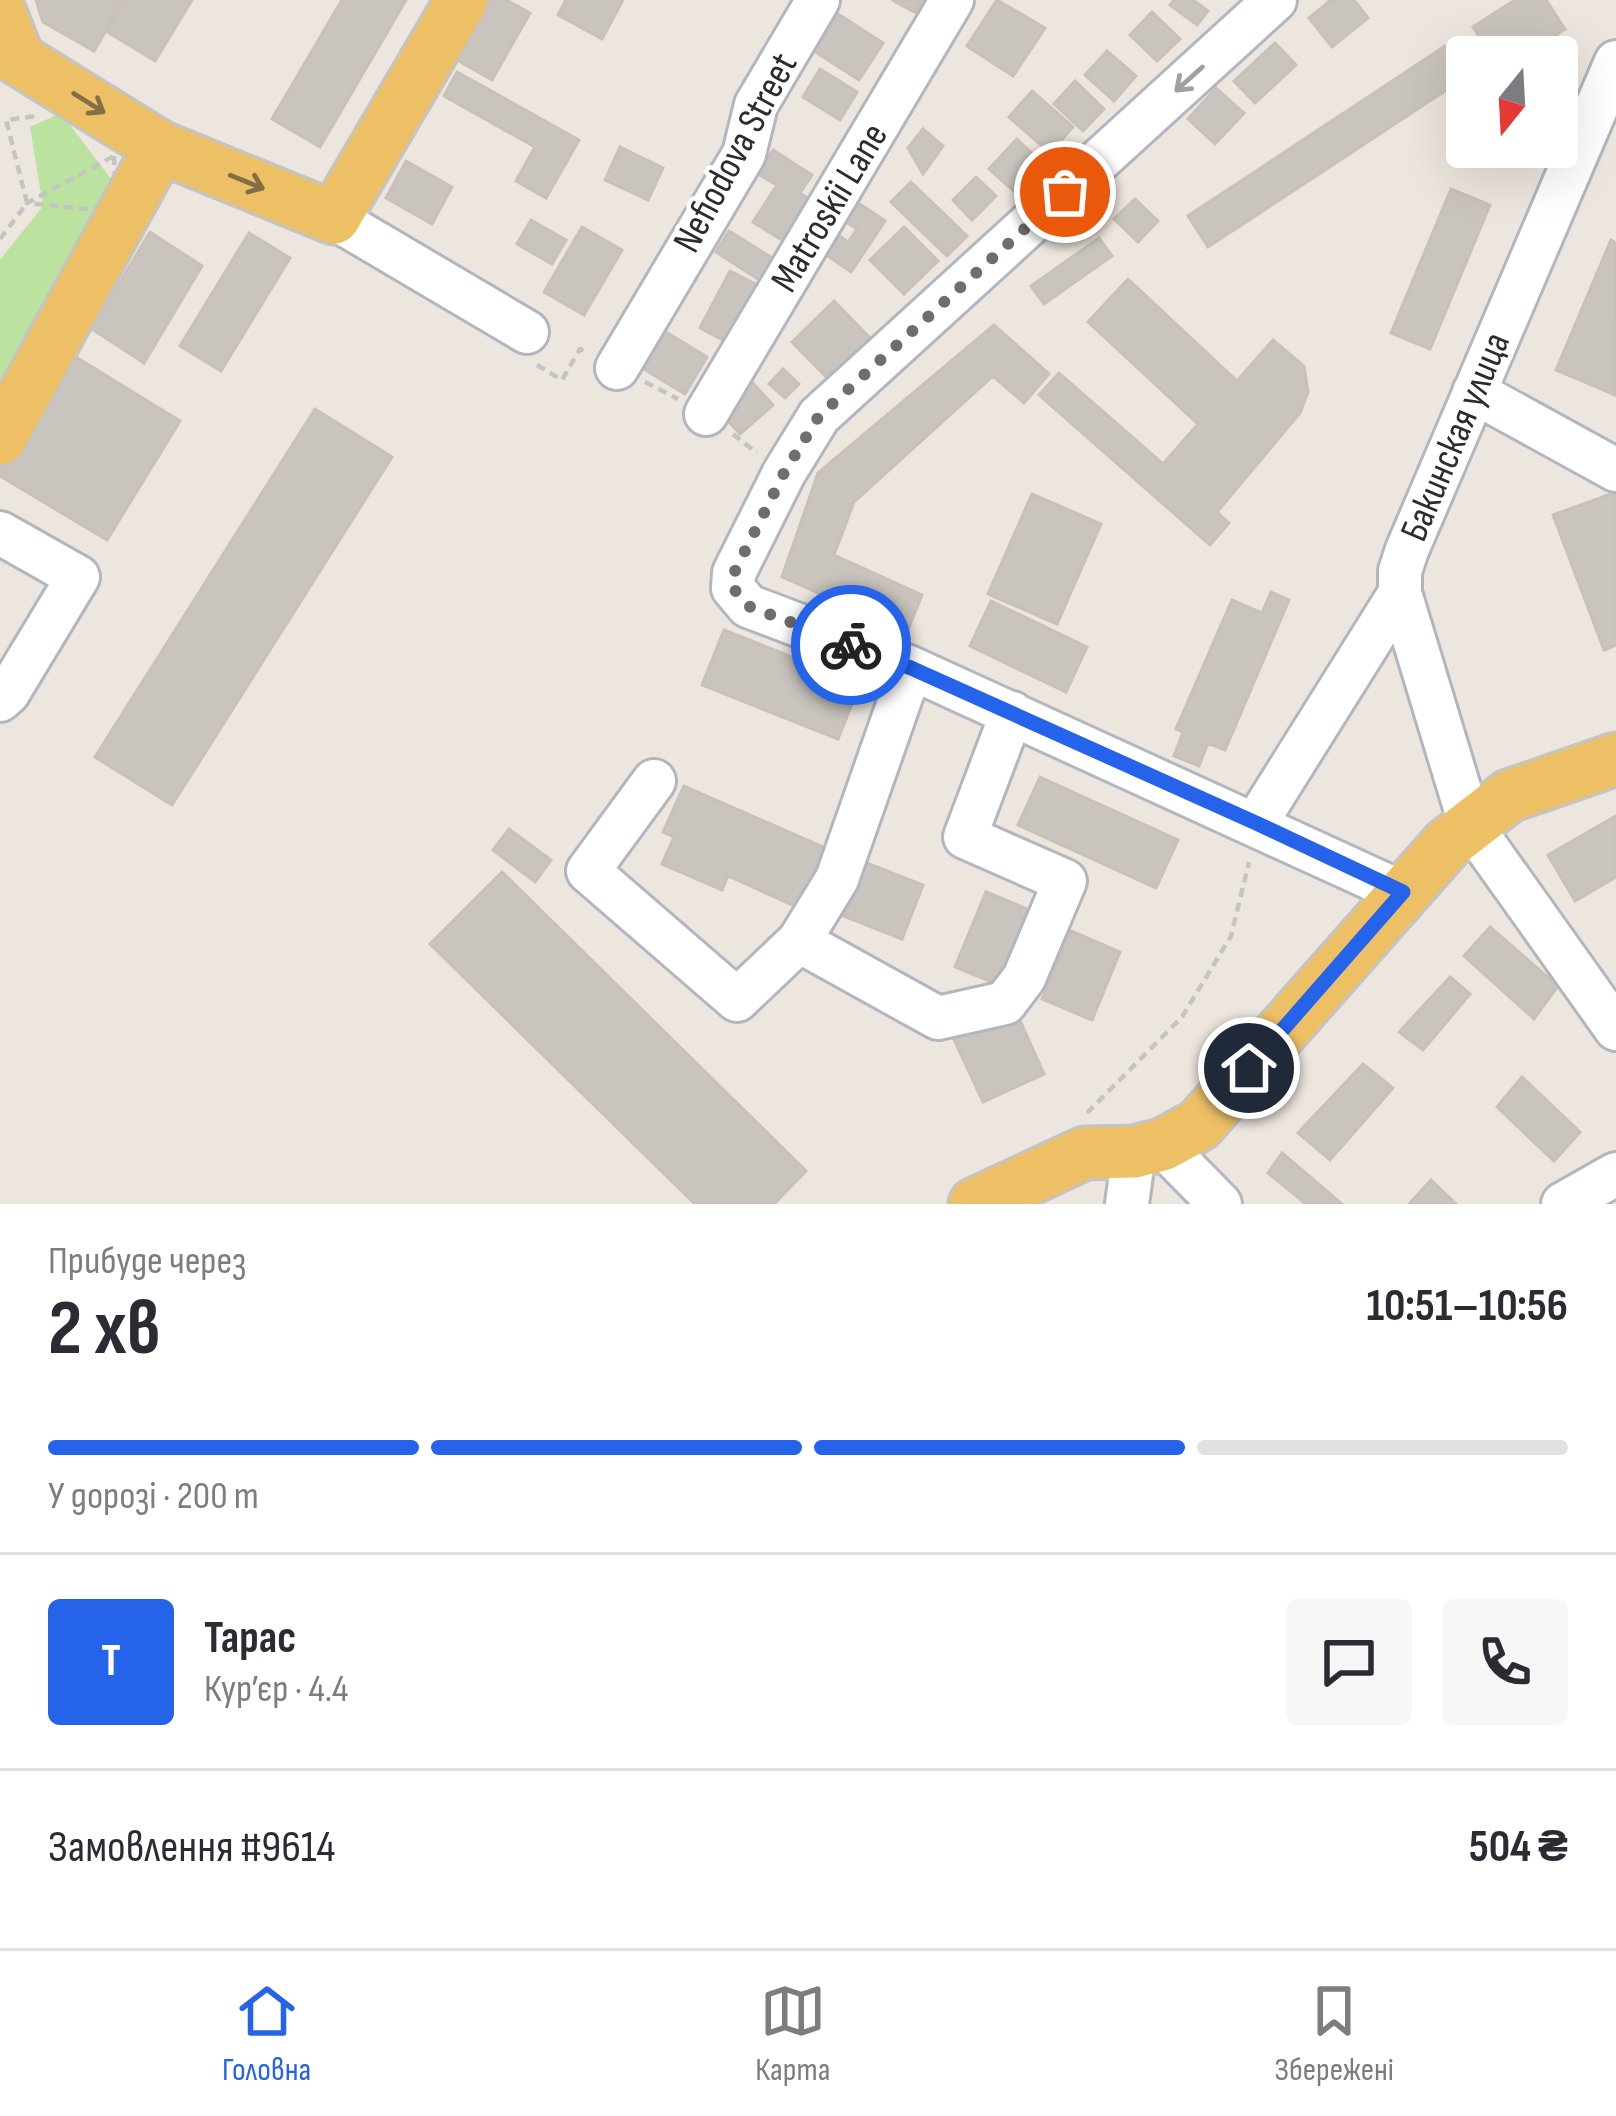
<!DOCTYPE html>
<html lang="uk">
<head>
<meta charset="utf-8">
<style>
  body { margin:0; font-family:"Sofia Sans Condensed",sans-serif; background:#f7f7f7; color:#2b2b33; height:100vh; display:flex; flex-direction:column; font-size:45px; white-space:nowrap }
  * { box-sizing:border-box; margin:0 }
  p { font-size:39px; color:#7c7c81 }
  .icon { flex:none; width:66px; height:66px; fill:none; stroke:currentColor; stroke-width:2; stroke-linecap:round; stroke-linejoin:round }
  .map { position:relative; height:1204px; overflow:hidden }
  .side { display:flex; flex-direction:column; background:#fff; flex:1 }
  .side>* { flex:none }
  .needle { width:78px; rotate:198deg }
  .tools { position:absolute; left:1446px; top:36px; display:grid; gap:24px }
  .tools a { display:grid; place-items:center; width:132px; height:132px; border-radius:12px; background:#fff; box-shadow:0 12px 48px #0002; font-size:60px }
  .pin { position:absolute; display:grid; place-items:center; width:102px; height:102px; color:#fff; margin:-51px; border:6px solid #fff; border-radius:50%; box-shadow:0 3px 12px #0007 }
  .courier { position:absolute; display:grid; place-items:center; width:120px; height:120px; margin:-60px; border:9px solid #2563eb; border-radius:50%; background:#fff; color:#222; box-shadow:0 3px 15px #0007 }
  .headline em { font-style:normal; font-weight:700 }
  .headline div { display:flex; flex-direction:column-reverse }
  .headline { display:flex; align-items:center; justify-content:space-between; height:204px; padding:0 48px }
  h1 { font-size:78px; font-weight:700; line-height:90px }
  .bar { display:grid; grid-template-columns:repeat(4,1fr); gap:18px 12px; align-content:center; height:144px; padding:0 48px }
  .bar i { height:15px; border-radius:9px; background:#e1e1e2 }
  .bar .active { background:#2563eb }
  .bar p { grid-column:span 4 }
  .line { display:flex; align-items:center; gap:30px; padding:0 48px; border-top:3px solid #e1e1e2 }
  .line div { flex:1 }
  .round { display:grid; place-items:center; flex:none; width:126px; height:126px; border-radius:12px; background:#f7f7f7 }
  .tabs { display:flex; justify-content:space-around; align-items:center; height:168px; border-top:3px solid #e1e1e2; background:#fff; font-size:33px; color:#7c7c81 }
  .tabs a { display:grid; justify-items:center; gap:6px }
  .tabs .active { color:#2563eb }
  .map>svg:first-child { display:block }
  .green { fill:#bbe29e }
  .building { fill:#c9c4bd; stroke:#c9c1b9; stroke-width:3 }
  .lines { fill:none; stroke-linecap:round; stroke-linejoin:round }
  .minor-casing { stroke:#b2b6bf; stroke-width:48 }
  .major-casing { stroke:#c4c4c4; stroke-width:57 }
  .path { stroke:#c4c4c4; stroke-width:4.5; stroke-dasharray:9 6; stroke-linecap:butt }
  .minor { stroke:#fff; stroke-width:42 }
  .major { stroke:#edc065; stroke-width:51 }
  .oneway { stroke:#a0a0a0 }
  .oneway2 { stroke:#836f46 }
  .done { stroke:#706d6b; stroke-width:12; stroke-dasharray:0 21.6 }
  .route { stroke:#2563eb; stroke-width:15 }
  .labels { text-anchor:middle; dominant-baseline:central; stroke-width:9; stroke-linejoin:round; paint-order:stroke }
  .street-label { font-size:39px; fill:#2c2c2c; stroke:#fff }
</style>
</head>
<body>
<div class="map">
<svg width="1616" height="1204" viewBox="0 0 1616 1204">
  <rect width="100%" height="100%" fill="#ede6df"/>
  <path class="green" d="M61,113L120,191L0,419V260L43,206L30,127Z"/>
  <path class="building" d="M36,0H124L94,51L43,22Z
    M124,0H192L155,61L106,31Z
    M342,0H406L320,147L272,119Z
    M478,0H506L530,13L492,80L448,55Z
    M566,0H623L602,39L558,15Z
    M892,0H923L916,13Z
    M997,0L1045,28L1013,76L967,46Z
    M1174,0H1193L1208,11L1197,25L1170,5Z
    M1331,0H1354L1368,18L1332,47L1309,18Z
    M1515,0H1546L1565,29L1522,57H1492L1473,27Z
    M1152,12L1180,39L1157,61L1130,35Z
    M838,14L883,43L859,80L814,51Z
    M1275,43L1296,65L1255,103L1234,81Z
    M1445,46L1466,77L1208,247L1188,216Z
    M1107,51L1136,76L1114,101L1085,75Z
    M820,69L857,92L840,120L803,97Z
    M457,72L579,140L546,198L516,181L535,147L444,96Z
    M1075,81L1104,109L1083,131L1054,104Z
    M1216,88L1244,113L1215,144L1188,119Z
    M1032,91L1073,127L1050,153L1009,117Z
    M923,129L943,146L923,174L908,148Z
    M1017,139L1044,165L1017,194L989,169Z
    M620,147L663,168L648,200L605,180Z
    M1493,147H1518L1512,163L1490,156Z
    M773,150L812,175L800,193L812,201L785,242L753,222L777,185L758,174Z
    M406,161L452,187L432,224L386,198Z
    M976,177L996,196L972,220L953,200Z
    M911,182L967,236L947,256L891,202Z
    M1451,189L1490,205L1430,349L1391,333Z
    M851,198L885,221L851,272L818,249L831,230L848,242L857,229L839,217Z
    M1135,199L1158,221L1138,242L1114,219Z
    M531,220L566,240L552,264L517,244Z
    M582,227L622,250L584,315L544,292Z
    M904,227L938,261L904,294L870,260Z
    M729,231L774,259L761,281L716,252Z
    M150,232L202,266L144,363L92,329Z
    M249,233L290,258L221,371L180,346Z
    M1099,238L1112,256L1044,304L1031,286Z
    M1611,240L1616,243L1615,395L1556,370Z
    M730,271L763,288L732,345L700,328Z
    M1128,279L1237,381L1273,340L1304,366L1308,392L1300,413L1217,512L1229,523L1210,545L1039,395L1059,373L1163,464L1198,424L1088,322Z
    M834,301L872,340L830,381L792,342Z
    M994,325L1049,374L1024,403L993,376L854,502L834,555L922,595L907,632L782,577L818,473Z
    M664,331L707,357L685,394L642,368Z
    M66,351L180,421L107,540L0,476V459Z
    M783,369L799,384L785,398L769,384Z
    M752,382L773,405L740,434L719,411Z
    M315,409L392,457L172,805L95,757Z
    M1616,492V645L1604,650L1553,515Z
    M1032,494L1101,524L1057,624L988,594Z
    M1271,592L1289,600L1225,750L1208,743L1199,766L1174,756L1183,732L1176,729L1232,600L1262,613Z
    M991,601L1087,647L1066,692L970,646Z
    M724,630L860,684L838,739L702,685Z
    M1040,777L1178,840L1156,888L1018,825Z
    M684,786L839,854L825,886L810,879L797,907L728,876L722,890L662,864L674,837L663,832Z
    M1616,816V877L1575,901L1548,855Z
    M509,829L551,860L535,882L493,850Z
    M859,860L923,885L902,939L838,914Z
    M502,872L806,1171L774,1204H695L430,944Z
    M986,892L1032,911L1002,986L955,967Z
    M1490,927L1558,986L1534,1019L1464,956Z
    M1071,931L1120,952L1092,1020L1042,999Z
    M1450,977L1470,994L1423,1050L1399,1032Z
    M1014,1007L1044,1074L983,1102L952,1035Z
    M1363,1064L1393,1088L1330,1160L1298,1133Z
    M1522,1077L1580,1132L1554,1161L1497,1107Z
    M1282,1153L1342,1204H1306L1268,1173Z
    M1431,1180L1456,1204H1409Z"/>
  <g class="lines">
    <defs>
      <path id="minor" d="M1275,0L819,416L784,473L734,573L733,588L748,606L911,668L1403,893
        M1616,62L1407,550L1400,571V593L1470,824L1616,1029
        M334,218L527,332
        M617,368L744,154L756,105L818,0
        M1474,392L1616,470
        M706,414L952,0
        M0,533L78,577L8,693L0,700
        M654,781L588,871L737,1000L799,941L837,879L911,668
        M1256,823L1400,593
        M799,941L938,1018L1005,1003L1024,978L1065,881L965,837L1012,713
        M1162,1145L1220,1204
        M1127,1204L1134,1152
        M1563,1204L1616,1174"/>
      <path id="major" d="M0,13L18,59L160,147L334,218L462,0
        M0,439L160,147
        M975,1204L1085,1153L1134,1152L1162,1145L1199,1125L1447,844L1509,796L1616,759"/>
    </defs>
    <use href="#minor" class="minor-casing"/>
    <use href="#major" class="major-casing"/>
    <path class="path" d="M114,156L115,179L107,211L27,203Z
      M0,239L27,203L6,120L36,116
      M537,365L562,380L580,349L587,353
      M645,382L678,399
      M733,434L757,453
      M1087,1113L1182,1017L1231,936L1249,862"/>
    <use href="#minor" class="minor"/>
    <use href="#major" class="major"/>
  </g>
  <defs><path id="oneway-shaft" d="M-6 0H5M1.5-3L5.5 0L1.5 3" fill="none" stroke-width="1.6" stroke-linecap="round" stroke-linejoin="round" transform="scale(3)"/></defs>
  <use class="oneway" href="#oneway-shaft" transform="translate(1189 79) rotate(138)"/>
  <g class="oneway2">
    <use href="#oneway-shaft" transform="translate(89 103) rotate(32)"/>
    <use href="#oneway-shaft" transform="translate(247 182) rotate(22)"/>
  </g>
  <g class="lines">
    <path class="done" d="M851,645L748,606L733,588L734,573L784,473L819,416L1065,192"/>
    <path class="route" d="M851,645L911,668L1256,823L1403,892L1249,1068"/>
  </g>
  <g class="labels">
    <g class="street-label">
      <text transform="translate(736 153) rotate(-62)">Nefiodova Street</text>
      <text transform="translate(830 208) rotate(-59)">Matroskii Lane</text>
      <text transform="translate(1456 437) rotate(-67)">Бакинская улица</text>
    </g>
  </g>
</svg>
<div class="tools">
<a><svg class="needle" viewBox="-14 -14 28 28"><path d="M0-13l5 13h-10z" fill="#e53935"/><path d="M0 13l5-13h-10z" fill="#7c7c81"/></svg></a>
</div>
<div class="pin" style="left:1065px;top:192px;background:#ea580c"><svg class="icon" aria-label="bag" viewBox="0 0 24 24"><path d="M5 8h14l-1 12H6zM9 8a3 3 0 0 1 6 0"/></svg></div>
<div class="pin" style="left:1249px;top:1068px;background:#1f2937"><svg class="icon" aria-label="home" viewBox="0 0 24 24"><path d="M3 11l9-7 9 7M6 9v11h12V9"/></svg></div>
<div class="courier" style="left:851px;top:645px"><svg class="icon" aria-label="bike" viewBox="0 0 24 24"><circle cx="6" cy="16" r="4"/><circle cx="18" cy="16" r="4"/><path d="M6 16l4-8h5l3 8M10 8l3 8H6M13 5h3"/></svg></div>
</div>
<section class="side">
<div class="headline"><div><h1>2 хв</h1><p>Прибуде через</p></div><em>10:51–10:56</em></div>
<div class="bar"><i class="active"></i><i class="active"></i><i class="active"></i><i></i><p>У дорозі · 200 m</p></div>
<div class="line" style="height:216px"><b class="round" style="background:#2563eb;color:#fff">Т</b><div><b>Тарас</b><p>Кур’єр · 4.4</p></div><a class="round"><svg class="icon" aria-label="chat" viewBox="0 0 24 24"><path d="M4 5h16v11H9l-5 4z"/></svg></a><a class="round"><svg class="icon" aria-label="phone" viewBox="0 0 24 24"><path d="M5 4h4l2 5-3 2q2 4 5 5l2-3 5 2v4C11 20 4 13 5 4z"/></svg></a></div>
<div class="line" style="height:156px"><div>Замовлення #9614</div><b>504 ₴</b></div>
</section>
<nav class="tabs">
<a class="active"><svg class="icon" aria-label="home" viewBox="0 0 24 24"><path d="M3 11l9-7 9 7M6 9v11h12V9"/></svg>Головна</a>
<a><svg class="icon" aria-label="map" viewBox="0 0 24 24"><path d="M3 6l6-2 6 2 6-2v14l-6 2-6-2-6 2zM9 4v14M15 6v14"/></svg>Карта</a>
<a><svg class="icon" aria-label="saved" viewBox="0 0 24 24"><path d="M7 4h10v16l-5-4-5 4z"/></svg>Збережені</a>
</nav>
</body>
</html>
